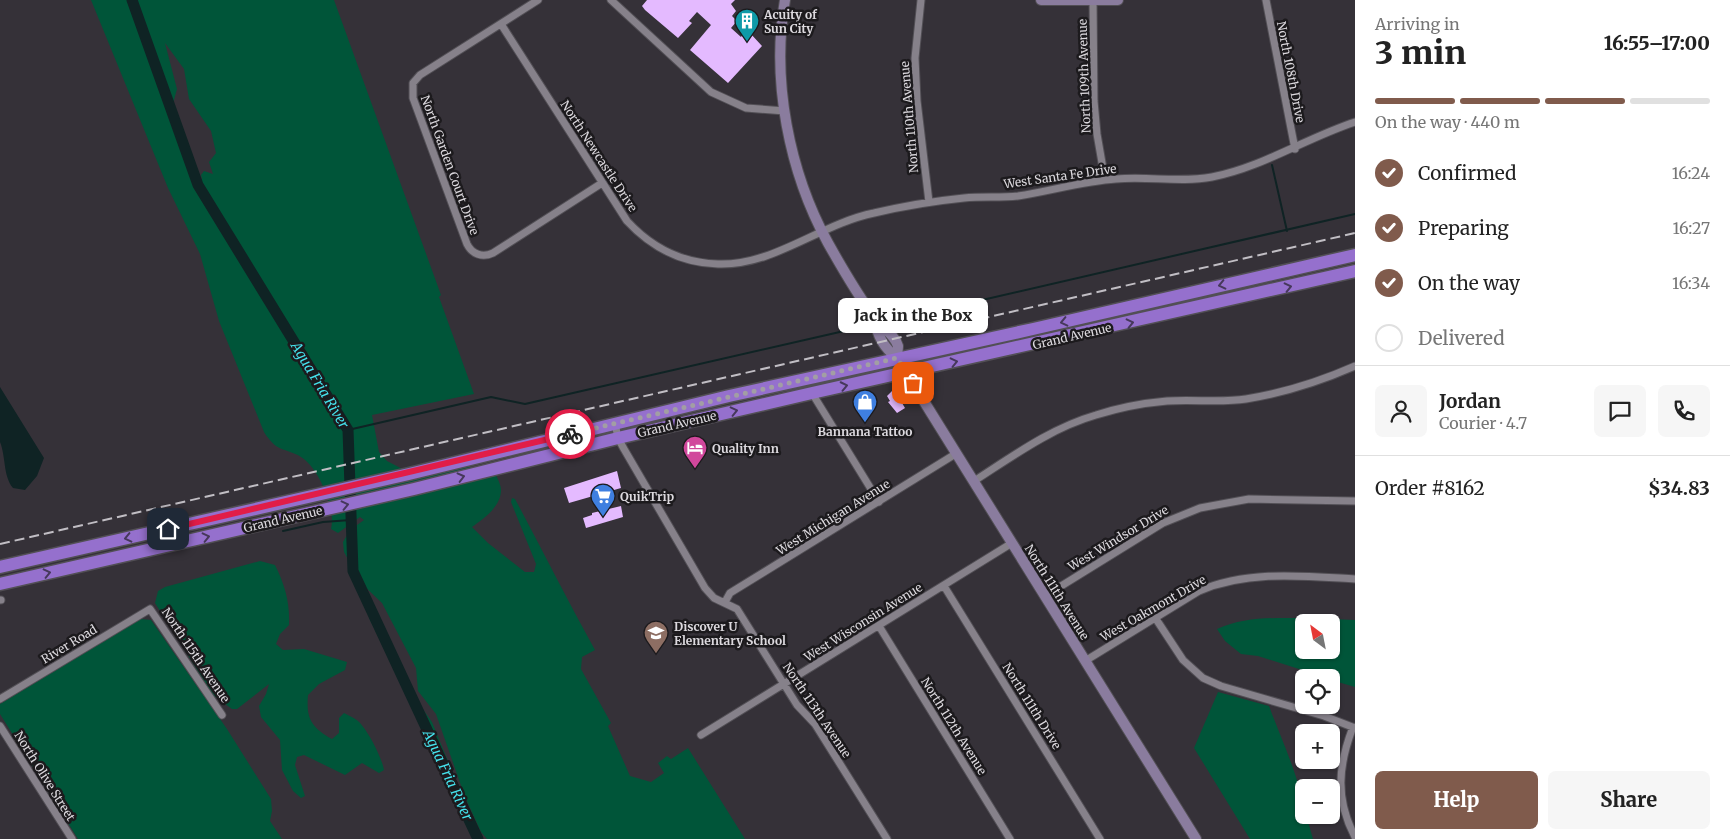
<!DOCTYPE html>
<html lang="en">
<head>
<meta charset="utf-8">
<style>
  body { margin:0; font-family:Merriweather,serif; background:#f6f6f6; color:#222; height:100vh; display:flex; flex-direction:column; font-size:19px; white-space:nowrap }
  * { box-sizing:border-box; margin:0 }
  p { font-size:16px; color:#767676 }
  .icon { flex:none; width:28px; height:28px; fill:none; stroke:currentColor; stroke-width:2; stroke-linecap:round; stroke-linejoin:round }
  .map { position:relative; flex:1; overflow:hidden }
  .drawer { display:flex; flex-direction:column; background:#fff; width:375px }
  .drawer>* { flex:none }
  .needle { width:32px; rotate:328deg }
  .buttons { position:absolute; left:1295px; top:614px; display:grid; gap:10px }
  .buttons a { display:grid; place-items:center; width:45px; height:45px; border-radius:8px; background:#fff; box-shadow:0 1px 4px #0004; font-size:25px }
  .pin { position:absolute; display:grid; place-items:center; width:42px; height:42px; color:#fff; margin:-21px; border-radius:10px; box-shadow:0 2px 8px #0006 }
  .courier { position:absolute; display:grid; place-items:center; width:50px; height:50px; margin:-25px; border:4px solid #e11d48; border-radius:50%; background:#fff; color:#222; box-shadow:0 1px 6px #0007 }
  .bubble { position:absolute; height:35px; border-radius:8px; background:#fff; box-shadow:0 1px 4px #0004; font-size:16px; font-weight:800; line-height:35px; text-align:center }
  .head em { font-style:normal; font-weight:800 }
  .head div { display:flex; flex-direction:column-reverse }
  .head { display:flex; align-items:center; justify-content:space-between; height:85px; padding:0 20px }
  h1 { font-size:32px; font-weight:800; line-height:38px }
  .bar { display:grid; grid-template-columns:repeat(4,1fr); gap:8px 5px; align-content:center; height:60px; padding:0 20px }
  .bar i { height:6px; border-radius:4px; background:#e0e0e0 }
  .bar .active { background:#805b4c }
  .bar p { grid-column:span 4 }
  .line { display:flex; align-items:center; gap:12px; padding:0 20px; border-top:1px solid #e0e0e0 }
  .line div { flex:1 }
  .round { display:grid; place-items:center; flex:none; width:52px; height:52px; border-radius:8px; background:#f6f6f6 }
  ol { padding:0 20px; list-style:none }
  li { display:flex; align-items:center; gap:15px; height:55px }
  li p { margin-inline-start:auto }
  li .icon { padding:5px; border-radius:50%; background:#805b4c; color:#fff; stroke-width:4 }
  li:last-child { color:#767676 }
  li i { width:28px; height:28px; border:2px solid #e0e0e0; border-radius:50% }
  .button { display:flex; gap:10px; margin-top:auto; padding:10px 20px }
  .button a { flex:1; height:58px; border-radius:8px; background:#805b4c; color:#fff; font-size:20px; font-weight:800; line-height:58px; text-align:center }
  .button a+a { background:#f6f6f6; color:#222 }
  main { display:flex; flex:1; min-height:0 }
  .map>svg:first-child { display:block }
  .green { fill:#005539; fill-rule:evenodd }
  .water { fill:#0f2324 }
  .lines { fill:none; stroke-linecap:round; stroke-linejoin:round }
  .stream { stroke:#0f2324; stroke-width:2 }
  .river { stroke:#0f2324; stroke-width:11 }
  .building { fill:#e4baff }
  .street-casing { stroke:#524f55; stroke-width:9 }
  .secondary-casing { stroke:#524f55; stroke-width:12 }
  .highway-casing { stroke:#524f55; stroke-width:15 }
  .street { stroke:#86818a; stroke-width:7 }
  .secondary { stroke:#8a7c9e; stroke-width:10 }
  .highway { stroke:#9570cd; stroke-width:12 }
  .rail { stroke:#c1bec4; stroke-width:2; stroke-dasharray:10 5; stroke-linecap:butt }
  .oneway { stroke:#46385b }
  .done { stroke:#a29ea4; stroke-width:5; stroke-dasharray:0 9 }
  .route { stroke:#e11d48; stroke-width:6 }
  .labels { text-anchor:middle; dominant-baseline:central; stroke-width:5; stroke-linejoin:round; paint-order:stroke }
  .poi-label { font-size:12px; font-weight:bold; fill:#dcd9de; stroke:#1c1a1d; text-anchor:start }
  .street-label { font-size:12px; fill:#dcd9de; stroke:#1c1a1d }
  .water-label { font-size:14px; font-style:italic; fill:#45e2ec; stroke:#1c1a1d }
</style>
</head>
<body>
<main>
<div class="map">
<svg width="1355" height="839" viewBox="0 0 1355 839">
  <rect width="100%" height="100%" fill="#353138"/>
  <path class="green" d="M91,0H334L441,295L439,297L474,394L372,415L379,452L387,461L418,477L465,467H492C495,474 501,483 501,490C501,507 483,519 472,527L488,543L525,572H534L536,564L511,502L512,498L515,499C542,549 567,600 595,650L582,657L581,669L611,723L608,726L630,776L651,782L664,773L658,763L667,756L671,759L688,748L745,839H487L481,832L465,797L436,714L418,691L416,668L382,603L361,583L344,552L343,542L350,530L364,520L360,517L338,533L331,529C336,509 319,468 301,457C294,452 284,451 276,446C272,443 267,437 264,432L219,321L200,254L168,188ZM165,43L184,69L189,99L211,131L216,153L209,162L213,174L204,171L201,175L202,179L195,182L169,118L177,89Z
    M260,561L275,565C285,585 290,603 289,625L280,634L276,644L283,650L304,649L347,662L345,670L319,684L308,695C306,718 311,727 332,739L339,733V718L344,713C349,716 355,718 358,721C368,730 382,758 384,770L379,773L362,763L345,775L304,755L297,757L295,765L305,796L301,798L293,791L282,770L280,740L261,717L259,706L266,694L269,684L237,709H232L213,695L155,603L158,591L165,587Z
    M360,589L371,604L383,634L406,675L414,697L432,722L461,793L451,784L427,727L409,698L370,620Z
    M1307,618L1355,620V687L1331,680V678L1324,677L1258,656L1241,654L1225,641L1217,629C1246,616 1276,618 1307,618ZM1304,622H1331V650H1304Z
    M141,619L151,620L227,729L271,799L272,811L270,821L282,839H78L0,714V704Z
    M1218,692L1269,706C1279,733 1304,788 1304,815H1306L1313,839H1250L1194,748Z"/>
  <path class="water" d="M0,387L44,458L37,476L25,490L13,488C3,476 6,457 0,442Z"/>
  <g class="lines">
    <path class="stream" d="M1272,165L1287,231
      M891,321L1355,214
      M348,430L491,397L525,404L866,326
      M283,531L323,522L351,520"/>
    <path class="river" d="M132,0L198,185L348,430L353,571L478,839"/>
  </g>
  <path class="building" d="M647,0H735L731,4L736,11L732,16L737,21L731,28L741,37L745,31L749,35L750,33L762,46L728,83L690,50L711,25L697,12L689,21L692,23L678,38L645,10L642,6Z
    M892,391H895L905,408L897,413L888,402L890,401L887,396Z
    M617,471L621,488L569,503L564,488Z
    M621,506L623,517L586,528L583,518L592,515V513Z"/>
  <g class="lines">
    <defs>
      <path id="street" d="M538,0L420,75L413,83V98L467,244C472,254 482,258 493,253L602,183
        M611,0L711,92L746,108L785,111
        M921,0L915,58L917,101L929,202
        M1093,0L1094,101L1097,134L1105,180
        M1266,0L1295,149
        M501,24L627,221C651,247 682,263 718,264C774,266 820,224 874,213C904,206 934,201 964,198C982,196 1000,198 1018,196C1051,191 1084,181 1116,179C1149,176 1180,183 1212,177C1263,167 1306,138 1355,122
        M812,393L879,502
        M615,423L618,438L624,449L705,588L714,598L737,609L797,705L815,724L887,839
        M974,481C1013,456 1051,428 1096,415C1118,408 1144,403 1167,401C1194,399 1220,403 1246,399C1283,393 1321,381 1355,366
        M944,586L1100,839
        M1045,596L1163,523L1200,508L1249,499L1355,501
        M0,600H1
        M725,602L730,593L957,453
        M1156,619L1183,660L1203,678L1221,686L1324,716L1355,728
        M879,626L1010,839
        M1085,661L1199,591C1248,570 1303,576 1355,579
        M0,699L150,609L222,715
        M0,726L72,839
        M1353,727C1338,766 1335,799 1355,837
        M701,735L1012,543"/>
      <path id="secondary" d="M785,0C771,80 789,172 828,243C842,268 857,294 874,317C881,328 894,333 898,346C898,349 897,354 897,358
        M1041,0H1118
        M875,320C877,336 884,348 897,358L1196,839"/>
      <path id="highway" d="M0,567L409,474L729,396L1033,329L1355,255
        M0,584L414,489L618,438L812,393L1355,271"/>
    </defs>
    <use href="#street" class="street-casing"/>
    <use href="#secondary" class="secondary-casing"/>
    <use href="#highway" class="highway-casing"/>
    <use href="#street" class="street"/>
    <use href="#secondary" class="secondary"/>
    <use href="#highway" class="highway"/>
    <path class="rail" d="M0,544L1355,233"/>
  </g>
  <defs><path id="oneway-chevron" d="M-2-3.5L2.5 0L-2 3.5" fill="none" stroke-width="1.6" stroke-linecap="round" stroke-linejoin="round" transform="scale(1.25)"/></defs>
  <g class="oneway">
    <use href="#oneway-chevron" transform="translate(1222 285) rotate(167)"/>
    <use href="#oneway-chevron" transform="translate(1288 287) rotate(-13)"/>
    <use href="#oneway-chevron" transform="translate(1064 322) rotate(167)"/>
    <use href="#oneway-chevron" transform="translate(1130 323) rotate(-13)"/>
    <use href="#oneway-chevron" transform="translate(954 362) rotate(-13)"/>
    <use href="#oneway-chevron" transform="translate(844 386) rotate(-12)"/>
    <use href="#oneway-chevron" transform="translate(734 411) rotate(-13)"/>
    <use href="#oneway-chevron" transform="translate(461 477) rotate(-14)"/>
    <use href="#oneway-chevron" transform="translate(345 505) rotate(-13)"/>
    <use href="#oneway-chevron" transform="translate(206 537) rotate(-13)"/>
    <use href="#oneway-chevron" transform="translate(128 538) rotate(167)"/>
    <use href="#oneway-chevron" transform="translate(47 573) rotate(-13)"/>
  </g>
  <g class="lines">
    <path class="done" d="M570,434L897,358L913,383"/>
    <path class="route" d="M168,529L570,434"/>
  </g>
  <defs>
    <symbol id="building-pin" viewBox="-11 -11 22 30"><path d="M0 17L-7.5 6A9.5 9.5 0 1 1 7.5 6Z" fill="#0f9aa8" stroke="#1c1a1d"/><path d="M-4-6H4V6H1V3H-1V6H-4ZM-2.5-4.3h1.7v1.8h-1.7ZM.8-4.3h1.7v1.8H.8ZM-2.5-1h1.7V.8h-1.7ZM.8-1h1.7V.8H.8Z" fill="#fff"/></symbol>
    <symbol id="shop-pin" viewBox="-11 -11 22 30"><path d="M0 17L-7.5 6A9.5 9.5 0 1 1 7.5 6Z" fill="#3f7fe0" stroke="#1c1a1d"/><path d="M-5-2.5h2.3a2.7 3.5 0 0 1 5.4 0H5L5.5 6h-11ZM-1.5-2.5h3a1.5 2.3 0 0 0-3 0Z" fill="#fff"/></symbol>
    <symbol id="hotel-pin" viewBox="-11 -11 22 30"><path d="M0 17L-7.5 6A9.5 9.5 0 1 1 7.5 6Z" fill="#d1479c" stroke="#1c1a1d"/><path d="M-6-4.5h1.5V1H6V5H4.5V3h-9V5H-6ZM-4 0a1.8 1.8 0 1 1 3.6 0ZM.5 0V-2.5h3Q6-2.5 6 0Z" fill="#fff"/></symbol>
    <symbol id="supermarket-pin" viewBox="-11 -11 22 30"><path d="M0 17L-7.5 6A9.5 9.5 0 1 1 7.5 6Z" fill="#3f7fe0" stroke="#1c1a1d"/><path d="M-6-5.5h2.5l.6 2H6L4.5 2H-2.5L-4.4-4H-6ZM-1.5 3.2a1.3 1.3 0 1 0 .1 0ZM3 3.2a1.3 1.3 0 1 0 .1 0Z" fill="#fff"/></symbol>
    <symbol id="school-pin" viewBox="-11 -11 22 30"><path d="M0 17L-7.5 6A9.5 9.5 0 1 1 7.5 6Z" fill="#8d6e63" stroke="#1c1a1d"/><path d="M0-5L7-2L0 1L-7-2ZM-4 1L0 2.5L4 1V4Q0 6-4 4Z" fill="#fff"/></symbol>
  </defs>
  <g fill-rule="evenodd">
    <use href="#building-pin" x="733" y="7" width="28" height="38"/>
    <use href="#shop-pin" x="851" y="388" width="28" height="38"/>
    <use href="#hotel-pin" x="681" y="434" width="28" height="38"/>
    <use href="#supermarket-pin" x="589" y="482" width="28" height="38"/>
    <use href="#school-pin" x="642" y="619" width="28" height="38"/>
  </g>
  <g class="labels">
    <g class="poi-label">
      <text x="764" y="14">Acuity of<tspan x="764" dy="14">Sun City</tspan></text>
      <text x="865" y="431" text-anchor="middle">Bannana Tattoo</text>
      <text x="712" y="448">Quality Inn</text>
      <text x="620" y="496">QuikTrip</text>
      <text x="674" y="626">Discover U<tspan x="674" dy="14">Elementary School</tspan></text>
    </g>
    <g class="street-label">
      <text transform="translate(1291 72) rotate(79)">North 108th Drive</text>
      <text transform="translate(1084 76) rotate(-92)">North 109th Avenue</text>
      <text transform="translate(909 117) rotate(-95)">North 110th Avenue</text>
      <text transform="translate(599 156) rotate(57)">North Newcastle Drive</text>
      <text transform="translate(450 165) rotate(70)">North Garden Court Drive</text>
      <text transform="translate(1060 176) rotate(-8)">West Santa Fe Drive</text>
      <text transform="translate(1072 336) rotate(-13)">Grand Avenue</text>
      <text transform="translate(677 424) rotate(-13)">Grand Avenue</text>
      <text transform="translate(833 517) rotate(-32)">West Michigan Avenue</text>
      <text transform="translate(283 519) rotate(-13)">Grand Avenue</text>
      <text transform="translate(1118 538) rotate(-31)">West Windsor Drive</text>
      <text transform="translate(1057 592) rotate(58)">North 111th Avenue</text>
      <text transform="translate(1153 608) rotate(-30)">West Oakmont Drive</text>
      <text transform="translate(863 622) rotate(-32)">West Wisconsin Avenue</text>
      <text transform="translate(69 644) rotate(-31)">River Road</text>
      <text transform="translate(196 655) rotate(56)">North 115th Avenue</text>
      <text transform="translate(1032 706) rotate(58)">North 111th Drive</text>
      <text transform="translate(817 710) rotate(56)">North 113th Avenue</text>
      <text transform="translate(954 726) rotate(58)">North 112th Avenue</text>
      <text transform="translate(45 776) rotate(58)">North Olive Street</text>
    </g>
    <g class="water-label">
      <text transform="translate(320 385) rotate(59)">Agua Fria River</text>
      <text transform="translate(448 775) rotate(65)">Agua Fria River</text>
    </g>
  </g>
</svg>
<div class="buttons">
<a><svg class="needle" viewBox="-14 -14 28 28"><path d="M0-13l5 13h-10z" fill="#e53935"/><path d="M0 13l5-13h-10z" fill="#767676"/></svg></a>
<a><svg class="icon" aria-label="locate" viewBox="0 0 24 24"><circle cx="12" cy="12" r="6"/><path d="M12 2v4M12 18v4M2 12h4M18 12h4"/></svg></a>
<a>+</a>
<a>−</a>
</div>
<div class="pin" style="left:913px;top:383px;background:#ea580c"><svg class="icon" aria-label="bag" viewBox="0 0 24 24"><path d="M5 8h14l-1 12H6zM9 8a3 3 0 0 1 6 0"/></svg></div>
<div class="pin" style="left:168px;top:529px;background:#1f2937"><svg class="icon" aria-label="home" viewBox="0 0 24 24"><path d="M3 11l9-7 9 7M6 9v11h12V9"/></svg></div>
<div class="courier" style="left:570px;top:434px"><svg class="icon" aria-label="bike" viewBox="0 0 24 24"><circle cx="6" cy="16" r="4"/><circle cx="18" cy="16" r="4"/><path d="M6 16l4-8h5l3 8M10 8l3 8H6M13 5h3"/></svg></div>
<div class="bubble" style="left:838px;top:298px;width:150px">Jack in the Box</div>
</div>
<section class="drawer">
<div class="head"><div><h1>3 min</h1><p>Arriving in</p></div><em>16:55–17:00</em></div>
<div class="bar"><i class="active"></i><i class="active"></i><i class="active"></i><i></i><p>On the way · 440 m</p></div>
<ol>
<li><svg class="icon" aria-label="check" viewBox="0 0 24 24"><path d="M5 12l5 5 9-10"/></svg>Confirmed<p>16:24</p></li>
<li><svg class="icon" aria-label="check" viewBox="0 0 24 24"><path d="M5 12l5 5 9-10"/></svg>Preparing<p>16:27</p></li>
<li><svg class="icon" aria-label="check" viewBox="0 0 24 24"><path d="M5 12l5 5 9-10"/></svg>On the way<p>16:34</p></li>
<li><i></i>Delivered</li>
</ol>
<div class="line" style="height:90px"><a class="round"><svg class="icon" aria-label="person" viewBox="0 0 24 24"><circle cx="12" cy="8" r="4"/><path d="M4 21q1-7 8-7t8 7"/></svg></a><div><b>Jordan</b><p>Courier · 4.7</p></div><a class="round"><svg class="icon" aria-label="chat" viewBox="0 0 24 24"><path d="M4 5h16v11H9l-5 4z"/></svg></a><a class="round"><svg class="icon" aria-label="phone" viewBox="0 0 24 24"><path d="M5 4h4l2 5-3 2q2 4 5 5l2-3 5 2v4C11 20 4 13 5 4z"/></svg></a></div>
<div class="line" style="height:65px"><div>Order #8162</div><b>$34.83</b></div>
<div class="button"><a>Help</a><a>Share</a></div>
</section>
</main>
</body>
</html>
